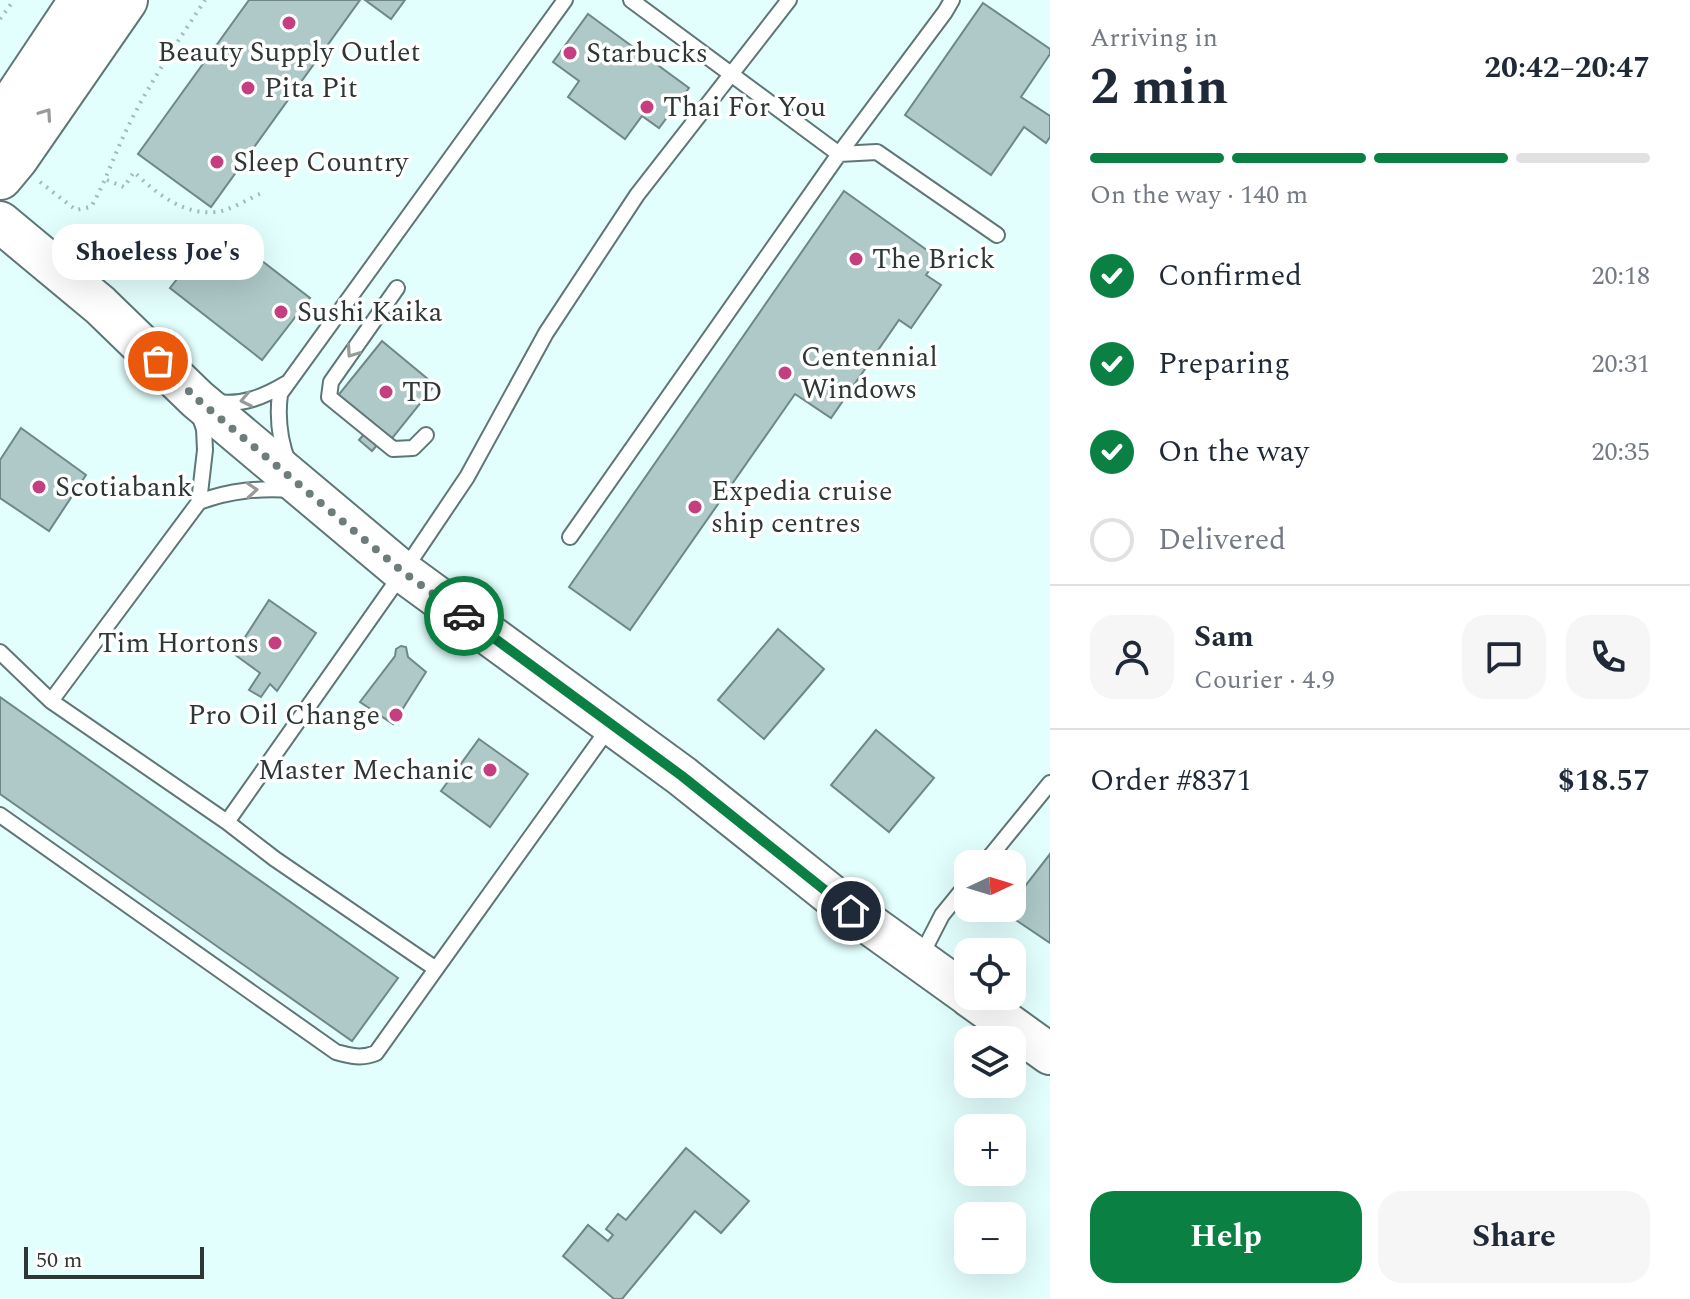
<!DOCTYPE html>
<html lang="en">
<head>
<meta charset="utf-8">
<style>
  body { margin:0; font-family:Spectral,serif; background:#f6f6f7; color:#1f2937; height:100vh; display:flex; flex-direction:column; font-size:30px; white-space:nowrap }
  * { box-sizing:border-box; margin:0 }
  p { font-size:26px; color:#747a83 }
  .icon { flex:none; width:44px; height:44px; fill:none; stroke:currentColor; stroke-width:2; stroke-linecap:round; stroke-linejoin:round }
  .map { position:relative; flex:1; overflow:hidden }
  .drawer { display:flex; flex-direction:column; background:#fff; width:640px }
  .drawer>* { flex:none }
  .needle { width:52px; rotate:86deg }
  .fabs { position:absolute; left:954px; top:850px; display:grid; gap:16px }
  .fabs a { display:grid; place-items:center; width:72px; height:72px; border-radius:16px; background:#fff; box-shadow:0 8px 32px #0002; font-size:40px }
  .scale { position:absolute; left:24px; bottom:20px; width:180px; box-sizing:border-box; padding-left:8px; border:4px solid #2c3736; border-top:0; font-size:22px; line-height:28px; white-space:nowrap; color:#2c3736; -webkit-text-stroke:6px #fff; paint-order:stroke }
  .pin { position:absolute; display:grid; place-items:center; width:68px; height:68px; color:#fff; margin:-34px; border:4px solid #fff; border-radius:50%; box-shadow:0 2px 8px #0007 }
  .courier { position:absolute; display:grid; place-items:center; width:80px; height:80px; margin:-40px; border:6px solid #0b8043; border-radius:50%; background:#fff; color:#222; box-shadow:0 2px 10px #0007 }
  .bubble { position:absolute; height:56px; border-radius:24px; background:#fff; box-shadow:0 8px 32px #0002; font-size:26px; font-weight:700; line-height:56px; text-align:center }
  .head em { font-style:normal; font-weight:700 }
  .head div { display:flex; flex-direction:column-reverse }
  .head { display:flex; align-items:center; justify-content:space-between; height:136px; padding:0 40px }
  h1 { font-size:52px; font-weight:700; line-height:60px }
  .bar { display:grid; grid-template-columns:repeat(4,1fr); gap:12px 8px; align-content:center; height:96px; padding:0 40px }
  .bar i { height:10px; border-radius:6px; background:#e0e1e3 }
  .bar .selected { background:#0b8043 }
  .bar p { grid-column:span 4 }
  .line { display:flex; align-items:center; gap:20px; padding:0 40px; border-top:2px solid #e0e1e3 }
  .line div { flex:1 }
  .round { display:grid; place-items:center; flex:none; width:84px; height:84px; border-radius:24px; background:#f6f6f7 }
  ol { padding:0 40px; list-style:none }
  li { display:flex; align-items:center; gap:24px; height:88px }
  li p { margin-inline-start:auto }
  li .icon { padding:8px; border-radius:50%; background:#0b8043; color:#fff; stroke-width:4 }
  li:last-child { color:#747a83 }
  li i { width:44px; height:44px; border:4px solid #e0e1e3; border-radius:50% }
  .primary-button { display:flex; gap:16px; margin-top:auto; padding:16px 40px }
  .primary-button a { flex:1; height:92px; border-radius:24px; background:#0b8043; color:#fff; font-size:32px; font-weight:700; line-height:92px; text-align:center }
  .primary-button a+a { background:#f6f6f7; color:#1f2937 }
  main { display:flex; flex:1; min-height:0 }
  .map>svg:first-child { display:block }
  .building { fill:#aec9c8; stroke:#6f8887; stroke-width:2 }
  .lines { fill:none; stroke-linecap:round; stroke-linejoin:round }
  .lane-casing { stroke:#5e7776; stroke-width:18 }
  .secondary-casing { stroke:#5e7776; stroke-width:44 }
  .primary-casing { stroke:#5e7776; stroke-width:48 }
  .path { stroke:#a3bab9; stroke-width:4; stroke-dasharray:2 6; stroke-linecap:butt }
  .lane { stroke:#fff; stroke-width:14 }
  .secondary { stroke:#fff; stroke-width:40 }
  .primary { stroke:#fff; stroke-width:44 }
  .oneway { stroke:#969b9a }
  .done { stroke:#6c7d7c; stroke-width:8; stroke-dasharray:0 14.4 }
  .route { stroke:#0b8043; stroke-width:10 }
  .poi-dot { fill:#c43e80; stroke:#fff; stroke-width:3 }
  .labels { text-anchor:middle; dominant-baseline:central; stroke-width:7; stroke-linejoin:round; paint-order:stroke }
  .poi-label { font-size:28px; fill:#2c3736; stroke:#fff; text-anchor:start }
</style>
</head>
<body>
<main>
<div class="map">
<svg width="1050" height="1299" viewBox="0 0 1050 1299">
  <rect width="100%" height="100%" fill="#e2fefd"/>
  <path class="building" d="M249,0H360L211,207L138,154Z
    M365,0H405L391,19Z
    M983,3L1050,49V54L1021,97L1050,116V137L1046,143L1024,127L991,175L905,115Z
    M588,14L689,88L659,128L642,116L625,139L568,97L579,81L553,62Z
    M844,191L938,258L926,275L941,285L911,328L899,320L831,418L795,394L630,630L569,587Z
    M218,227L310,298L262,360L170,288Z
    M382,341L435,385L390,441L384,437L372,451L359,440L371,426L336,398Z
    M21,428L86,475L49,531L0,498V460Z
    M269,600L316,633L277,691L270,684L261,697L249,690L260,673L234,654Z
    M778,629L824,669L764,739L718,700Z
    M401,646L406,647L408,657L426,672L393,724L360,702L395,656L396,649Z
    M0,697L398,978L352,1041L0,794Z
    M876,730L934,778L889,832L831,785Z
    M479,739L528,774L490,827L441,791Z
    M1050,854V943L1004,912L1008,908H1012V903Z
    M686,1148L749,1201L721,1233L695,1211L622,1299H614L563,1256L588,1225L608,1241L613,1235L606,1229L618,1214L626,1220Z"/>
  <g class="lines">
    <defs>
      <path id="lane" d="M631,0L839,154L877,152L997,235
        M397,288L331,382L329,397L393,449L413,448L426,435
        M216,402C243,406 265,396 287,383
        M288,462C280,441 277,417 280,394L565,0
        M199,502C231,490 259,488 293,490
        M570,537L839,154L945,12L952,0
        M0,652L51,701L227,822L275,859L436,969L611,725
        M51,701L199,502L205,450L204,429L198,412
        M0,815L336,1052C350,1056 362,1059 376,1053L436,969
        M227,822L403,572L467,477L546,333L637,195L789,0
        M984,864L1050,783
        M921,956L942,915L968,883"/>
      <path id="secondary" d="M0,222L100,305L197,399L403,572L682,776L851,911L968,995
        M969,996L1050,1054"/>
      <path id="primary" d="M0,123L82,0
        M0,177L15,159L125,0"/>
    </defs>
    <use href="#lane" class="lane-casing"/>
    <use href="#secondary" class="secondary-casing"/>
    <use href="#primary" class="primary-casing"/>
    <path class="path" d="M0,19L14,0
      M107,180L124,187L134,172C157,194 183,215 216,212C229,211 250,198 262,193
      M40,182L76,210L91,207C105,183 113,158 125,133C147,86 177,43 205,0"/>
    <use href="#lane" class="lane"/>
    <use href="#secondary" class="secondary"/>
    <use href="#primary" class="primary"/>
  </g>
  <defs><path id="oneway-chevron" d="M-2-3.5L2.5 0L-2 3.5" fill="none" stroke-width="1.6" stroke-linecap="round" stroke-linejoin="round" transform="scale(2)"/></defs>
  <g class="oneway">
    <use href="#oneway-chevron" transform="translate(46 114) rotate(-55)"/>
    <use href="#oneway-chevron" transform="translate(352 352) rotate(125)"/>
    <use href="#oneway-chevron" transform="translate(246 400) rotate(168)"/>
    <use href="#oneway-chevron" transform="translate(252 490) rotate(-4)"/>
  </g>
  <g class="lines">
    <path class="done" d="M158,361L197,399L403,572L464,616"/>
    <path class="route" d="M464,616L682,776L851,911"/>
  </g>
  <g class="poi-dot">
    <circle cx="289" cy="23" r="8"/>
    <circle cx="570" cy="53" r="8"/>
    <circle cx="248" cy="88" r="8"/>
    <circle cx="647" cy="107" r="8"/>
    <circle cx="217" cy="162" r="8"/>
    <circle cx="856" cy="259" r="8"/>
    <circle cx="281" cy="312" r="8"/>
    <circle cx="785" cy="373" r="8"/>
    <circle cx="386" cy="392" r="8"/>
    <circle cx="39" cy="487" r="8"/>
    <circle cx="695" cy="507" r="8"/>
    <circle cx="275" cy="643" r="8"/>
    <circle cx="396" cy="715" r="8"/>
    <circle cx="490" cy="770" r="8"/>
  </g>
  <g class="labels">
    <g class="poi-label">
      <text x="289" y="52" text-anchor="middle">Beauty Supply Outlet</text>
      <text x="586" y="53">Starbucks</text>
      <text x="264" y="88">Pita Pit</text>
      <text x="663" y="107">Thai For You</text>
      <text x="233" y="162">Sleep Country</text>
      <text x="872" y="259">The Brick</text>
      <text x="297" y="312">Sushi Kaika</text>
      <text x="801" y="357">Centennial<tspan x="801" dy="32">Windows</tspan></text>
      <text x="402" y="392">TD</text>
      <text x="55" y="487">Scotiabank</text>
      <text x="711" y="491">Expedia cruise<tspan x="711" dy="32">ship centres</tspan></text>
      <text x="259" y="643" text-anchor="end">Tim Hortons</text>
      <text x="380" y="715" text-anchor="end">Pro Oil Change</text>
      <text x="474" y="770" text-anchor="end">Master Mechanic</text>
    </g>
  </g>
</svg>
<div class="fabs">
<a><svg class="needle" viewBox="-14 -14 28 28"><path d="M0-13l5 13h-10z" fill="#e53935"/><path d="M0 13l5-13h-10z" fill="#747a83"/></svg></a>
<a><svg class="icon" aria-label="locate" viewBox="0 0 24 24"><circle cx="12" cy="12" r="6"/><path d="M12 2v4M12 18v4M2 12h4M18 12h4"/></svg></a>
<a><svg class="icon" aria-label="layers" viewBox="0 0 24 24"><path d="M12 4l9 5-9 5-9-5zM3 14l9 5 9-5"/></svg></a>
<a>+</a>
<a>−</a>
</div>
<div class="scale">50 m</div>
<div class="pin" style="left:158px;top:361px;background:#ea580c"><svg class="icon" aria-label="bag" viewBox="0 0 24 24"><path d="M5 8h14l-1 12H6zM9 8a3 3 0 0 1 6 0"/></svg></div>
<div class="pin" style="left:851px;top:911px;background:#1f2937"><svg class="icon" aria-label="home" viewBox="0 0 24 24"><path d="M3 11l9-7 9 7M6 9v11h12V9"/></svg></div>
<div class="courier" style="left:464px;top:616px"><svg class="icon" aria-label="car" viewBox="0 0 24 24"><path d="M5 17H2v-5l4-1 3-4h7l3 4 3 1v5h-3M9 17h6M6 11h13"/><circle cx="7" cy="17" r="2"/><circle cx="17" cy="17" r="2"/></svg></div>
<div class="bubble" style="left:52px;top:224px;width:212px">Shoeless Joe's</div>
</div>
<section class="drawer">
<div class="head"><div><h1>2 min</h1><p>Arriving in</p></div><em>20:42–20:47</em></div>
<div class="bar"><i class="selected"></i><i class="selected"></i><i class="selected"></i><i></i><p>On the way · 140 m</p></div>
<ol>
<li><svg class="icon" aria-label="check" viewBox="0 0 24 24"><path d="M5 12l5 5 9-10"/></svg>Confirmed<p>20:18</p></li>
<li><svg class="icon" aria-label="check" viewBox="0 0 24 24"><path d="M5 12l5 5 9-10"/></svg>Preparing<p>20:31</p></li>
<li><svg class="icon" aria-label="check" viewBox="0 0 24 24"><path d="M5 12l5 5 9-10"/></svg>On the way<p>20:35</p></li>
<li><i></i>Delivered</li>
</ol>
<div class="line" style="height:144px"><a class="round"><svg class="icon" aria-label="person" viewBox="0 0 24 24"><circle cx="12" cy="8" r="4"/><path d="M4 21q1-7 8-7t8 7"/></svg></a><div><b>Sam</b><p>Courier · 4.9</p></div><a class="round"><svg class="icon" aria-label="chat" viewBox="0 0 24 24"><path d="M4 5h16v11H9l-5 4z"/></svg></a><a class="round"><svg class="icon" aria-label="phone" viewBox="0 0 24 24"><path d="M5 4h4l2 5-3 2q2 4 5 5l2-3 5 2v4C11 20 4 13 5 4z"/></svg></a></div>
<div class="line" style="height:104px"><div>Order #8371</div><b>$18.57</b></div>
<div class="primary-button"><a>Help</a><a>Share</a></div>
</section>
</main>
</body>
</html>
